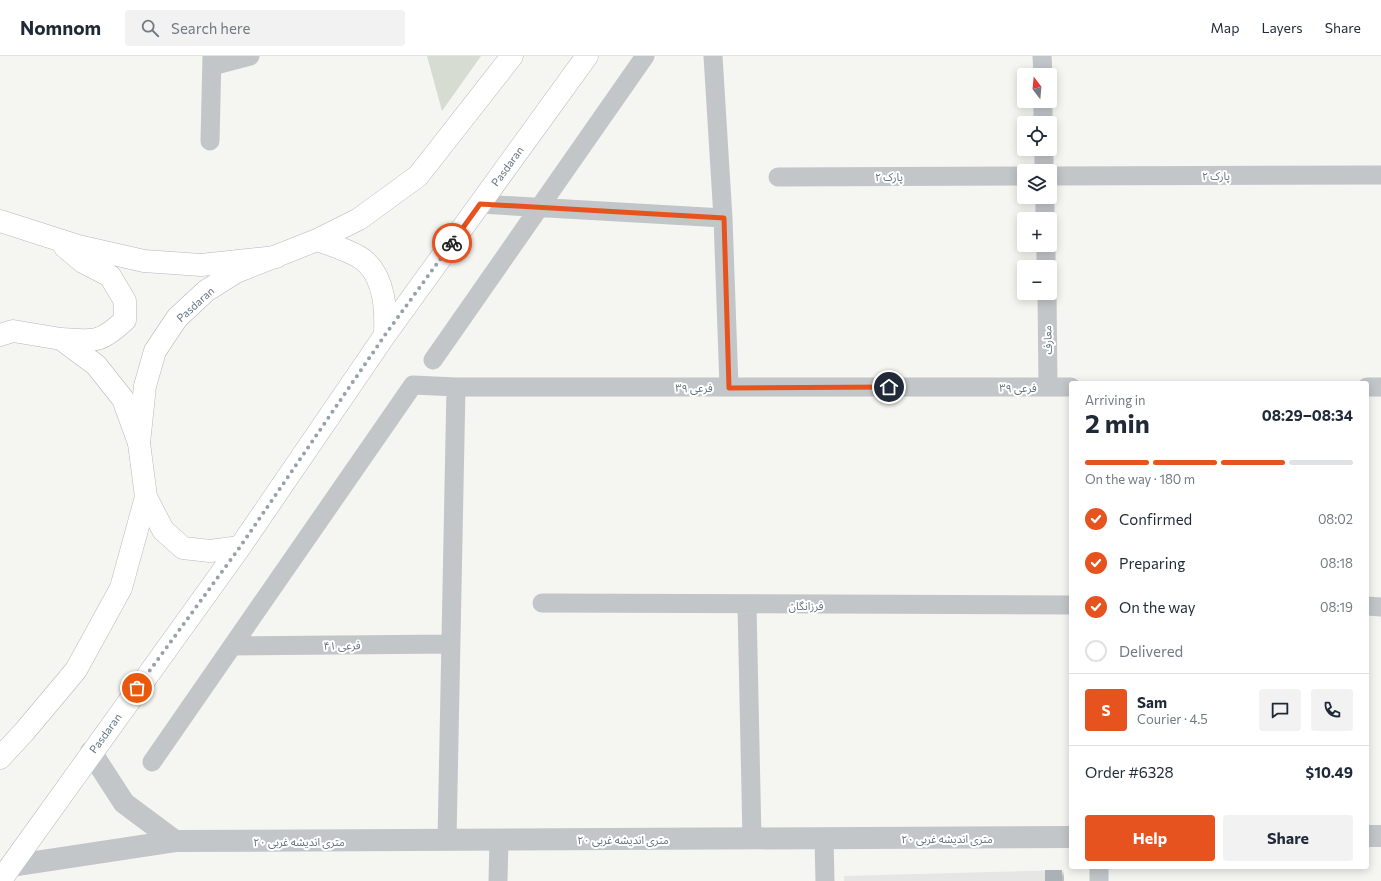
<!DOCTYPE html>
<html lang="en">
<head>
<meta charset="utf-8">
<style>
  body { margin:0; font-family:Commissioner,"Noto Sans Arabic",sans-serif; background:#f2f2f3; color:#1f2937; height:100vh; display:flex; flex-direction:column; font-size:15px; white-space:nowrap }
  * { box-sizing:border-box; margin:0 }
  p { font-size:13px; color:#747a83 }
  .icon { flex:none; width:22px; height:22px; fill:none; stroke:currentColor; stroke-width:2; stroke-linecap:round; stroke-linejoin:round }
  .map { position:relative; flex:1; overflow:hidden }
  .drawer { position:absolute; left:1069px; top:325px; width:300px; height:488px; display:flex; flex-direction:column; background:#fff; border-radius:4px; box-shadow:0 2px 10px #0003 }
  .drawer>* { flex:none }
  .needle { width:26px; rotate:344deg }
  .buttons { position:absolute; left:1017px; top:12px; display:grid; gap:8px }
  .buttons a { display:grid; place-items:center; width:40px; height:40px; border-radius:4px; background:#fff; box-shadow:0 2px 10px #0003; font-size:20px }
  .pin { position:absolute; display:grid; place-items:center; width:34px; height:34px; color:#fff; margin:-17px; border:2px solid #fff; border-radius:50%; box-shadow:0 1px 4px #0007 }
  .courier { position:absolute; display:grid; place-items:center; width:40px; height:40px; margin:-20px; border:3px solid #e7531f; border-radius:50%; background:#fff; color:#222; box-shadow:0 1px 5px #0007 }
  .overview em { font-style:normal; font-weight:700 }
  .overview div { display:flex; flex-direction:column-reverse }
  .overview { display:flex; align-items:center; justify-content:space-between; height:68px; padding:0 16px }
  h1 { font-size:26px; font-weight:700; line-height:30px }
  .bar { display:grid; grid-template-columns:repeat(4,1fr); gap:6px 4px; align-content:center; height:48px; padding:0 16px }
  .bar i { height:5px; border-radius:3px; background:#e0e1e3 }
  .bar .selected { background:#e7531f }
  .bar p { grid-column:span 4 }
  .line { display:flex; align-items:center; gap:10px; padding:0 16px; border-top:1px solid #e0e1e3 }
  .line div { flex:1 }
  .round { display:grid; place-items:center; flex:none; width:42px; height:42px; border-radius:4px; background:#f2f2f3 }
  ol { padding:0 16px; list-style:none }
  li { display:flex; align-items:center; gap:12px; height:44px }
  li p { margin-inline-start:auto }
  li .icon { padding:4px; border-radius:50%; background:#e7531f; color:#fff; stroke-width:4 }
  li:last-child { color:#747a83 }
  li i { width:22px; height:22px; border:2px solid #e0e1e3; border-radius:50% }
  .button { display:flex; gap:8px; margin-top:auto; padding:8px 16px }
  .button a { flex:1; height:46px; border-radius:4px; background:#e7531f; color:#fff; font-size:16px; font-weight:700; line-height:46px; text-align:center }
  .button a+a { background:#f2f2f3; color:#1f2937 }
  header { display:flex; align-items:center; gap:24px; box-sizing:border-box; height:56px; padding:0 20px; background:#fff; border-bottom:1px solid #e0e1e3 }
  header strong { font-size:19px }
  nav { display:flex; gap:22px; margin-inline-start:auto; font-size:14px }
  .search { width:280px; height:36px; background:#f2f2f3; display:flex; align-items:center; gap:10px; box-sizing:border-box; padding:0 14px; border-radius:4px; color:#747a83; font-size:15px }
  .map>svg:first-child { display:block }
  .built { fill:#e6e7e5 }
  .green { fill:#d6dcd2 }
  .building { fill:#aab2b8; filter:url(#shadow) }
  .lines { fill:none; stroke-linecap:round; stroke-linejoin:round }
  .primary-casing { stroke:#b5b9bd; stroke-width:23 }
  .trunk-casing { stroke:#b5b8bb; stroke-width:23 }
  .minor { stroke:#c2c6c9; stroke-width:19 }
  .tertiary { stroke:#c2c6c9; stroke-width:22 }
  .primary { stroke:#fff; stroke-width:22 }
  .trunk { stroke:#fff; stroke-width:22 }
  .done { stroke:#96a1aa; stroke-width:4; stroke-dasharray:0 7.2 }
  .route { stroke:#e7531f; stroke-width:5 }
  .labels { text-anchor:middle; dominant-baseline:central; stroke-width:4; stroke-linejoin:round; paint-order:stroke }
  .street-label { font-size:11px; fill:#637483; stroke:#fff }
</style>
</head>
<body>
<header>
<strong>Nomnom</strong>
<div class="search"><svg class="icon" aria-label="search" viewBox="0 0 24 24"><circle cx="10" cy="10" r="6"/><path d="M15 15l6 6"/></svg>Search here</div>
<nav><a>Map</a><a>Layers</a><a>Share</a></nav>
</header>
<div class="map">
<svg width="1381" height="825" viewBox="0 0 1381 825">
  <defs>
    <filter id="shadow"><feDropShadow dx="3.5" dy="3.5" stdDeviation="2" flood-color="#0004"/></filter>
  </defs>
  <rect width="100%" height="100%" fill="#f5f5f1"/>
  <path class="built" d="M1062,814V825H844V820Z"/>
  <path class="green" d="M427,0H481L442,55Z"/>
  <path class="building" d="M1045,814H1062V825H1045Z"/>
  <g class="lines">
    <defs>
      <path id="primary" d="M317,184C331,189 355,196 366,206C385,224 386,254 385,279L240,491L210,495L183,492L163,474L146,441L139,387L145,330L155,295L177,262L206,235L236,216L317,184L359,163L418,120L512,0
        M385,279L587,0
        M0,702L24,676L76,614L121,532L146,441
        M0,825L240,491"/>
      <path id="trunk" d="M0,165L78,190L144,205L201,209L276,201
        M0,279L13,275L61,283L96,309L123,343L139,387
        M61,283C95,285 99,288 125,264V245L110,220L83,206L65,191"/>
    </defs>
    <use href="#primary" class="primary-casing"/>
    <use href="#trunk" class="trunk-casing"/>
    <path class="minor" d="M713,0L723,162L729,331
      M1042,0L1043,19
      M212,10L250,0
      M1043,45V67
      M210,85L212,0
      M1044,93V115
      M1050,120L1381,119
      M778,121L1024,120
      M1045,141V163
      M480,148L723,162
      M1046,189V211
      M1047,237L1048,331
      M433,304L645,0
      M1367,331H1381
      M542,547L1071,549
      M747,549L752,783
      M1367,550L1381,551
      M234,590L451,588
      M152,706L413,329L456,331H1071
      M824,783L825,825
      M447,784L456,331
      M1099,811V825
      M498,825L499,784"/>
    <path class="tertiary" d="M91,696L124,747L175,785
      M1367,780H1381
      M10,810L175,785L1071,781"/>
    <use href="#primary" class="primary"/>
    <use href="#trunk" class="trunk"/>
  </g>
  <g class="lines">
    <path class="done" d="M137,632L240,491L385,279L452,187"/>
    <path class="route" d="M452,187L480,148L724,162L729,332L889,331"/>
  </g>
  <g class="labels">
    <g class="street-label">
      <text transform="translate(507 110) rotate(-54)">Pasdaran</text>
      <text x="1216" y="119">پارک ۲</text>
      <text x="889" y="120">پارک ۲</text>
      <text transform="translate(195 248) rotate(-42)">Pasdaran</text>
      <text transform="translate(1047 284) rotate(-91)">معارف</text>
      <text x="694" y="331">فرعی ۳۹</text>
      <text x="1018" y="331">فرعی ۳۹</text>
      <text x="806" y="549">فرزانگان</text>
      <text transform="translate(342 589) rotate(-1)">فرعی ۴۱</text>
      <text transform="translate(105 677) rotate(-54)">Pasdaran</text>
      <text x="947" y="782">۲۰ متری اندیشه غربی</text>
      <text x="623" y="783">۲۰ متری اندیشه غربی</text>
      <text x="299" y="785">۲۰ متری اندیشه غربی</text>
    </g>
  </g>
</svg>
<div class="buttons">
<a><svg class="needle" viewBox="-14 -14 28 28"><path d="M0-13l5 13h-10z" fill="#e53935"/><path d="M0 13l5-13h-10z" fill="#747a83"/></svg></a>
<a><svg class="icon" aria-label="locate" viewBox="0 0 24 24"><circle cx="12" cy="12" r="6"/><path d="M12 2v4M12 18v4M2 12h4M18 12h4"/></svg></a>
<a><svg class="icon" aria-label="layers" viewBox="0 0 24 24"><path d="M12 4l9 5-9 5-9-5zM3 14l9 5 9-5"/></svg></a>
<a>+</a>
<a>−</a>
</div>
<div class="pin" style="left:137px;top:632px;background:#ea580c"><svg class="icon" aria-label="bag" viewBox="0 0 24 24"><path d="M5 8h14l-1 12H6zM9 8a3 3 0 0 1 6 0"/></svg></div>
<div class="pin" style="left:889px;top:331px;background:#1f2937"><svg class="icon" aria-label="home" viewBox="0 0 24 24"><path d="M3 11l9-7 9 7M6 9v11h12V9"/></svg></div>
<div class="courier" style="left:452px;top:187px"><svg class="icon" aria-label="bike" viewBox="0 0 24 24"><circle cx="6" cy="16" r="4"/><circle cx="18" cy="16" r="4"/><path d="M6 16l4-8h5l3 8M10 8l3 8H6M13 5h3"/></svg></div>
<section class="drawer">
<div class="overview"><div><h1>2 min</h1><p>Arriving in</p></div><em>08:29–08:34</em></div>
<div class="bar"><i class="selected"></i><i class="selected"></i><i class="selected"></i><i></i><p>On the way · 180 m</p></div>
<ol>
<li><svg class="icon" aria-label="check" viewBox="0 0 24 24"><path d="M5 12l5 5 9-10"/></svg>Confirmed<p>08:02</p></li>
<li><svg class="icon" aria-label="check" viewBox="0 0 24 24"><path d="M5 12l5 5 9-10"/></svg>Preparing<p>08:18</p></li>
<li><svg class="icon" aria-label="check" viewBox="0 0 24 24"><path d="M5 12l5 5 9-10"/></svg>On the way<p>08:19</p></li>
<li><i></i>Delivered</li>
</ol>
<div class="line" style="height:72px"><b class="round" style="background:#e7531f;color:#fff">S</b><div><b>Sam</b><p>Courier · 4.5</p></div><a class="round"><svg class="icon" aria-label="chat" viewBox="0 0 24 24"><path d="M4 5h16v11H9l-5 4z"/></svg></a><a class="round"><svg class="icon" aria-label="phone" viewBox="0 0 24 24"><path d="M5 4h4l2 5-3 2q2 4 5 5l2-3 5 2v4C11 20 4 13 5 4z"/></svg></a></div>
<div class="line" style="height:52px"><div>Order #6328</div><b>$10.49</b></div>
<div class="button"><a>Help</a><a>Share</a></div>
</section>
</div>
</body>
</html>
